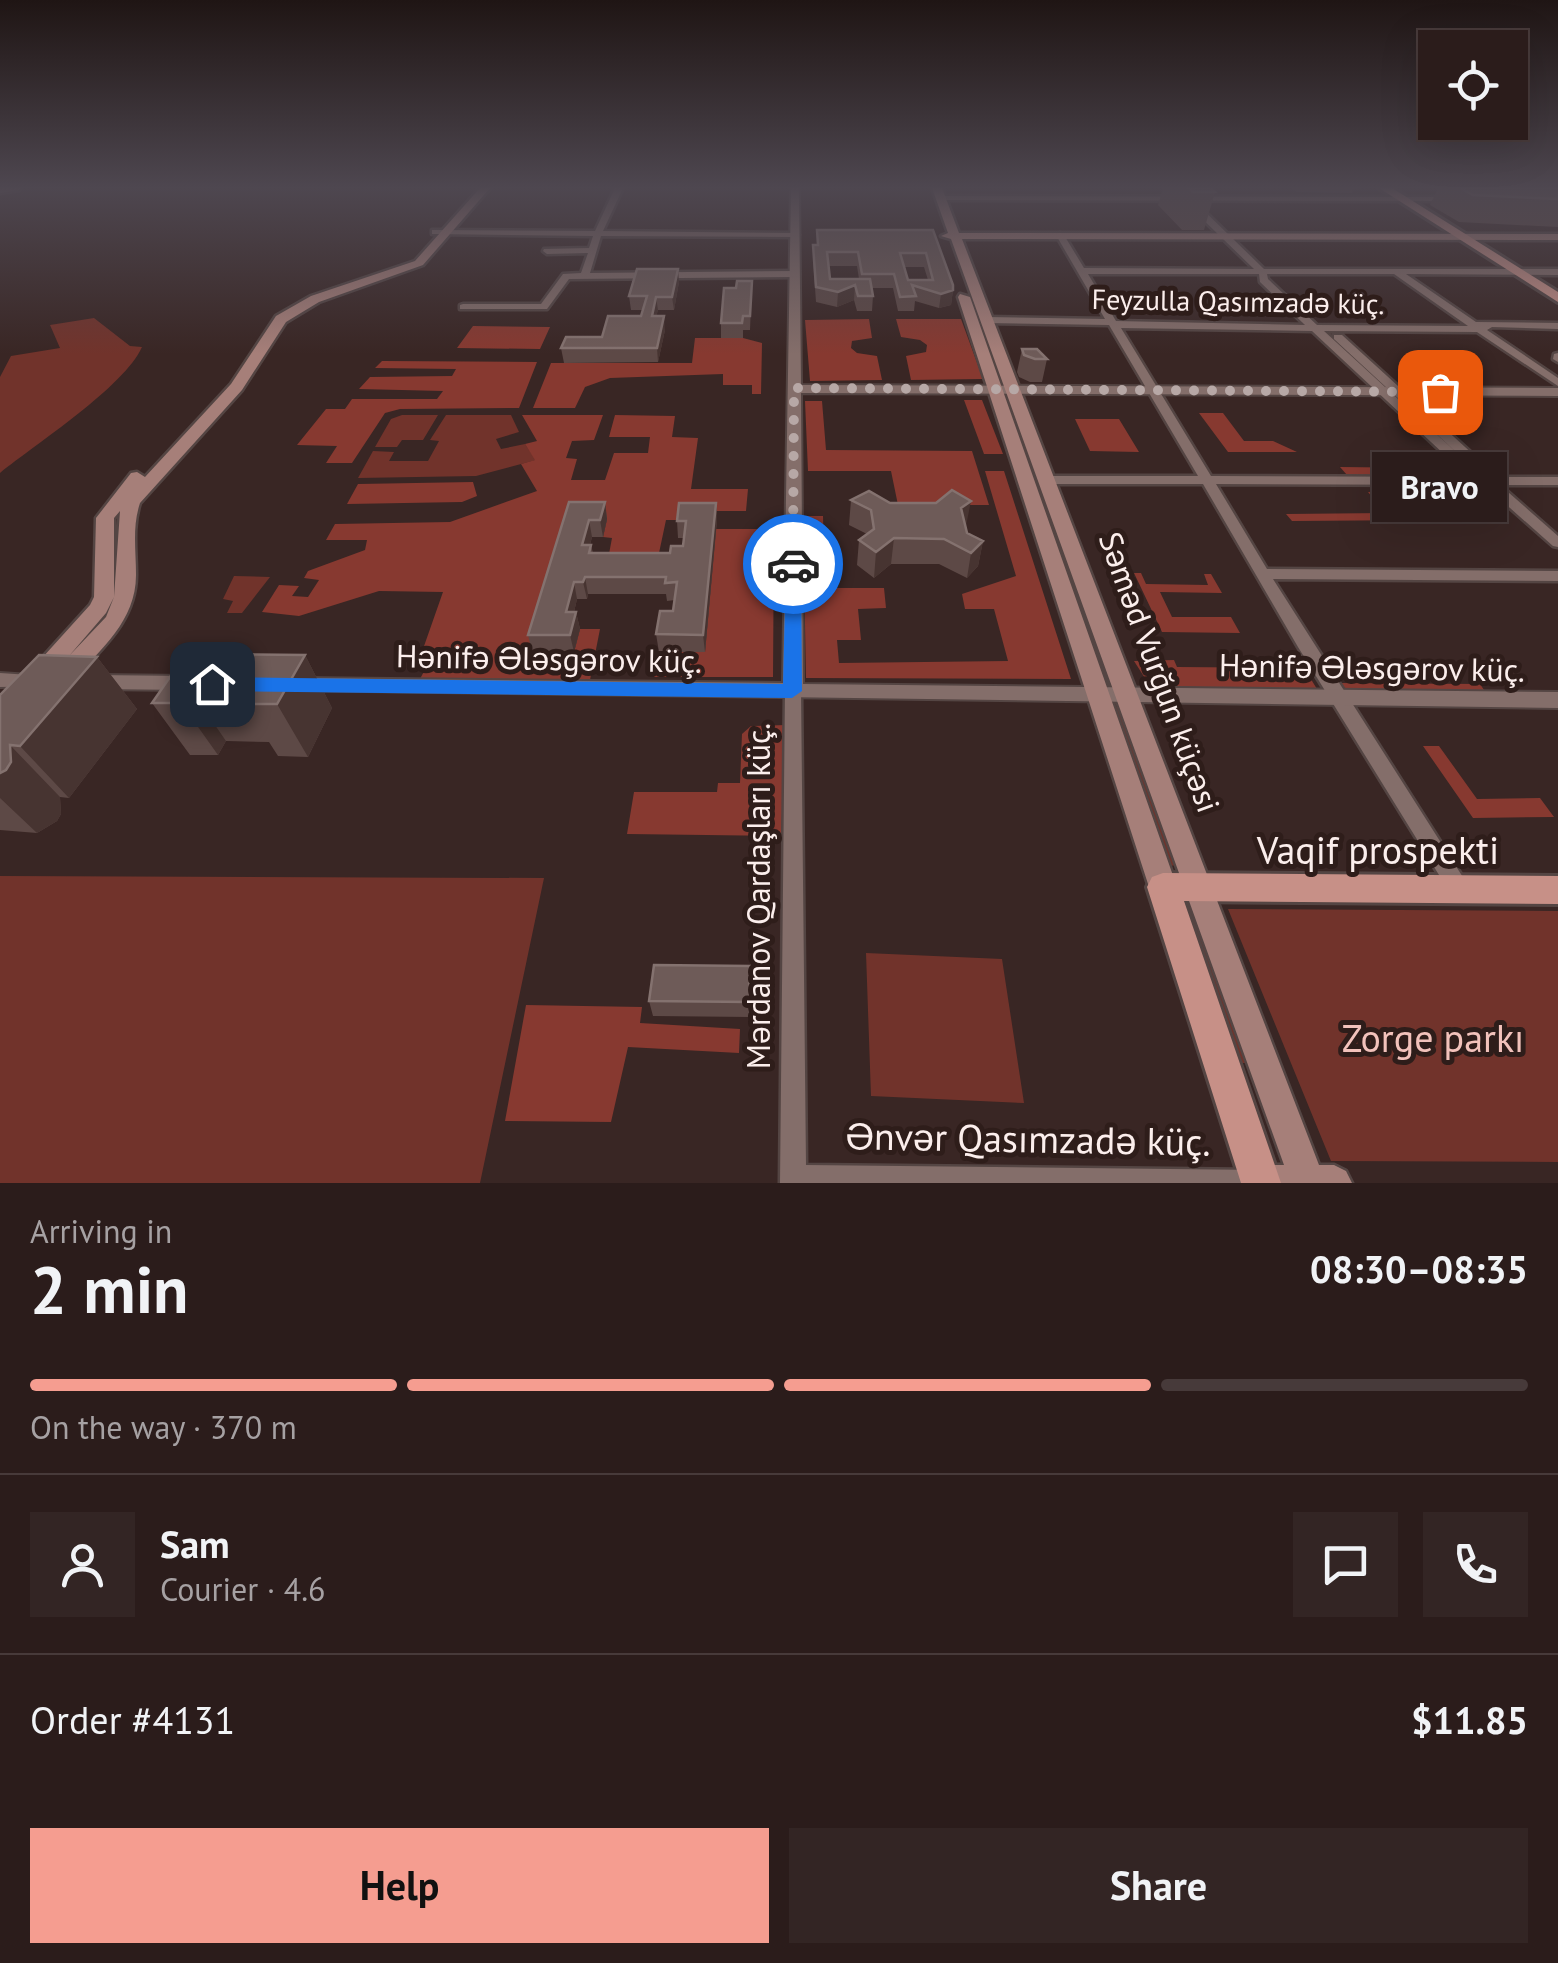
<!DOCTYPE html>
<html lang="en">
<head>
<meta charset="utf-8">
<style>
  body { margin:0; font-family:"PT Sans",sans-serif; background:#332524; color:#f1f3f6; height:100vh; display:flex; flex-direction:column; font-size:38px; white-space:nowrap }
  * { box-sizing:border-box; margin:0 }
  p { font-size:32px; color:#a6a1a3 }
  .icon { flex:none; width:55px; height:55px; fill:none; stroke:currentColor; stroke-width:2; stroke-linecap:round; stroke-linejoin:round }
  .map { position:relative; height:1183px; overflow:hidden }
  .sheet { display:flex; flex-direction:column; background:#2b1c1b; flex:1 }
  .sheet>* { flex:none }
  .tools { position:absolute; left:1418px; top:30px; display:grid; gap:20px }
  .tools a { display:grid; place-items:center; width:110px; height:110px; border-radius:0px; background:#2b1c1b; box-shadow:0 10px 40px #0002,0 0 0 2px #473a3a; font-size:50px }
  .pin { position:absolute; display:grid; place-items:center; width:85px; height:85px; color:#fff; margin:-42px; border-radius:20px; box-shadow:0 5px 15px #0006 }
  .courier { position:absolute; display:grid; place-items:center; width:100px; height:100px; margin:-50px; border:8px solid #1a73e8; border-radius:50%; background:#fff; color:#222; box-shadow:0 2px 12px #0007 }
  .bubble { position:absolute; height:70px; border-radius:0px; background:#2b1c1b; box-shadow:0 10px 40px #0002,0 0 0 2px #473a3a; font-size:32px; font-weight:800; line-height:70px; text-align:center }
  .overview em { font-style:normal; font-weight:800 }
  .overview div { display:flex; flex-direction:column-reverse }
  .overview { display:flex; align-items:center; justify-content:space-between; height:170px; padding:0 30px }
  h1 { font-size:65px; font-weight:800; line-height:75px }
  .bar { display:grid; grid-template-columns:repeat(4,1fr); gap:15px 10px; align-content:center; height:120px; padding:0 30px }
  .bar i { height:12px; border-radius:8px; background:#473a3a }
  .bar .selected { background:#f59d90 }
  .bar p { grid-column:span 4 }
  .line { display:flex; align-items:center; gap:25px; padding:0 30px; border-top:2px solid #473a3a }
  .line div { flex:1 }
  .round { display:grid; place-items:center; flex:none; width:105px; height:105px; border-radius:0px; background:#332524 }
  .primary-button { display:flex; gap:20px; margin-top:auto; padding:20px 30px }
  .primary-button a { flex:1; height:115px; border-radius:0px; background:#f59d90; color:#111; font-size:40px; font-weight:800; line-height:115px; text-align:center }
  .primary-button a+a { background:#332524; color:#f1f3f6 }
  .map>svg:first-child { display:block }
  .green { fill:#71332b }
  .forest { fill:#873930 }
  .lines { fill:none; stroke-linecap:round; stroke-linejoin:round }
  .minor-casing { stroke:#544543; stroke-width:5 }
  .tertiary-casing { stroke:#544543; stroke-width:4 }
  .secondary-casing { stroke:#544543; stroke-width:5 }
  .primary-casing { stroke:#544543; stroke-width:6 }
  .minor { fill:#846e6a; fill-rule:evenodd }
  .tertiary { fill:#846e6a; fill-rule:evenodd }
  .secondary { fill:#a67f79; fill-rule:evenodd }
  .primary { fill:#c79087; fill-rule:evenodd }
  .wall { fill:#5d4946; fill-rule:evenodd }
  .shaded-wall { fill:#473431 }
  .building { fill:#6e5b58; stroke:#84726f; stroke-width:2.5; fill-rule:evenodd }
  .route { fill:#1a73e8 }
  .done { stroke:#b7a8a6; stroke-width:10; stroke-dasharray:0 18 }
  .labels { text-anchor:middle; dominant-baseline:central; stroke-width:10; stroke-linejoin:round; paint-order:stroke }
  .far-street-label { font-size:28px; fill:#fbeeec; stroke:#2e1d1a }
  .street-label { font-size:32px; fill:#fbeeec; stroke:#2e1d1a }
  .near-street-label { font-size:38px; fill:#fbeeec; stroke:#2e1d1a }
  .near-park-label { font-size:38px; fill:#f2c2bb; stroke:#2e1d1a }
</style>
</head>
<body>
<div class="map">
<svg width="1558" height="1183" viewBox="0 0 1558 1183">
  <rect width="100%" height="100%" fill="#392624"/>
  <path class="green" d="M94,318L130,346L142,347C124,387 37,443 0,473V377L11,356L60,348L50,325Z
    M402,415H438L423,440H402L397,447H375L391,419Z
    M446,415H511L519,432L496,439L501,449L525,444L536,460L476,476L358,478L373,451L394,452L389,461H428L439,441L430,440Z
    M234,576L270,577L242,613H227L233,601L223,599Z
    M1111,707H1121L1179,865L1168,866Z
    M0,876L544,878L480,1183H0Z
    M1182,907H1194L1251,1063H1235Z
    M1228,909L1558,911V1162L1331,1161Z
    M866,953L1002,959L1024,1103L871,1096Z"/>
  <path class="forest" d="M869,319L872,338L852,341L851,348L857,353L877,356L882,380L810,381L805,320Z
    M896,319H961L983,379L911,380L906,356L926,352L927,345L920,340L901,337Z
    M473,326L550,327L540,349L457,348Z
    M695,338H743L762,343L761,394H752V385H723V374L610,378L585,387L575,408H533L551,363H692Z
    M382,361L537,362L519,408L400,409L385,413L352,463H326L337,446L297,445L326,409H345L352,399H437L443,391L359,389L370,377L452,376L456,369L375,368Z
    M964,400H982L1003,454H984Z
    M805,401H822L826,450L972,451L989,505H898L891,471H808Z
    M1199,413H1223L1244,441H1273L1297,452H1228Z
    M522,415H603L594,440L572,441L566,458L577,459L571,480H605L614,453H648L650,437H609L615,415L675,416L672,437L698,438L691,489H748L746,511H702L701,520H666L659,553L627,556L606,570L612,538L603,537L607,519H572L533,652H574L580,629H600L590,680L420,679L430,660L423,649L443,592L379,591L299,616L262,612L279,585L299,586L292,596L308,597L319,580L304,578L308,571L365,550L367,540H326L335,524L450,522L537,491L521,464L535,460L525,444L537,441Z
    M1075,419H1119L1139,452L1090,451Z
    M1440,456L1464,476L1347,475L1340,467L1432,468Z
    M985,471H1004L1071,679L806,678L803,516H823L825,588H884L886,608L858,609L861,640H837L839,663L1008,661L994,609H965L962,594L1016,576Z
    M473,482L477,496L462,502L347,504L358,484Z
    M1398,491L1424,520L1292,521L1286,514L1385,513L1368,492Z
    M716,529H774L773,677H654L659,652H705Z
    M1134,573H1141L1146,584L1208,585L1204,574H1211L1222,593L1160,592L1172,617H1231L1240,633L1162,632Z
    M1174,660L1177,667L1304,668L1317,689L1150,686L1134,661Z
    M1340,683L1480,684L1486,693L1345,692Z
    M786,725L781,836L627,834L634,792H717L718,783H740L742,734L751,726Z
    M1423,746H1439L1477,799L1540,798L1554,817L1473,818Z
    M526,1005L642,1007L640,1023L740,1029L739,1053L628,1047L611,1122L505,1121Z"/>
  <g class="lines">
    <defs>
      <path id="minor" d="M20,188L19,190L0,193V189Z
        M615,188H623L603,231L795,233L799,235L795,237L601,236L590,273L795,271L799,274L795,277L569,279L547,309H460V305L463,304H541L563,274L581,273L588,253L547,254L543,251L544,249L589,248L593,236L435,234H432V230L595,231Z
        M941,196L1449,197L1453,199L1449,201L938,200Z
        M1190,203H1196L1264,269H1558V275L1406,274L1476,322L1558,323V329L1492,327L1487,330L1558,378V386L1477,332L1324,331L1469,464L1334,339V335H1342L1487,467L1489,470L1484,473L1490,477H1558V485H1500L1558,536V547L1553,546L1484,485L1216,484L1267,569L1558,571V581L1273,579L1466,882L1469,889L1466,896L1459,899L1452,896L1298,647L1203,484H1046L1040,480L1046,476H1198L1109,325L986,323L981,320L986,317L1105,319L1056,235L1060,233L1064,235L1084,268L1254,269L1190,207ZM1088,274H1259L1260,282L1305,325L1116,321ZM1267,274H1394L1468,326L1317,325L1268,279ZM1121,328L1312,331L1461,470L1472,477L1211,476Z
        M1558,353V362L1553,359L1554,354Z
        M793,685L799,686L801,691L806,1165L1259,1170L1268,1174L1272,1183H780L785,691L787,686Z"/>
      <path id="tertiary" d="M791,188H799L801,385L1558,388V396L801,393L803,684L1558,692V708L292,690L289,685L292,680L299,678L783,683Z
        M0,673L45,676L48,681L45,686L0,687Z
        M94,675L188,676L195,678L198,683L195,688L188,690L94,689L87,687L84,682L87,677Z"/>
      <path id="secondary" d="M480,188H490L423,265L319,302L286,322L242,390L140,503C132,527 136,550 136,575C136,621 101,649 72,681H56L53,675L41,682L33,680L30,674L33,668L90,605L94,597L96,518L131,473L137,472L145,477L231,384L276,316L311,296L415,261ZM120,511L114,597V518ZM114,597L106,617L69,656L106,613Z
        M932,188H942L959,233L1558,234V240L962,239L1319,1165H1334L1346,1171L1352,1183H1243L1249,1171L1261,1165H1284L951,239L941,236L948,233Z
        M960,294L970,297L1177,887L1173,896L1163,900L1153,896L1149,887L958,297Z"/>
      <path id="primary" d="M1379,188H1392L1558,292V302Z
        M1163,873L1558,876V904L1184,901L1281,1183H1241L1147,887L1152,877Z"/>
    </defs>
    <use href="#minor" class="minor-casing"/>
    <use href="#tertiary" class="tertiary-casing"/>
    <use href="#secondary" class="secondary-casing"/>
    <use href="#primary" class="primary-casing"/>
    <use href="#minor" class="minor"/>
    <use href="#tertiary" class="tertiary"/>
    <use href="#secondary" class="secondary"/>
    <use href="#primary" class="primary"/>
  </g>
  <path class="wall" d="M1163,188H1212L1215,192L1204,230H1182L1158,205Z
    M1292,188H1369L1353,189L1352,193L1297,192Z
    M1438,188H1558V227L1459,222L1430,205Z
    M817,230H933L953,290L951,305L939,308L915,301L914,311H898L893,288H871L873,296L872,311H857L854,300L837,307L816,302L813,259V245H817ZM829,266H857L859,279H830ZM904,267H924L928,280H908Z
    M752,281L750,330H743V338H721V323L736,288Z
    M679,282L674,310H658L656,316L665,330L658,362L564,363L561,348L602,337L641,316L643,310H631L629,296Z
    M1022,349L1047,359L1042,382H1030L1019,377L1017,372Z
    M851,500L890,503L966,526L967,533L983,541L978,566L967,578L939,564H891L874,578L857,565L859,540L867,534L849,525Z
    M569,502H605L607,519L603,537H592L590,545H591L593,553H670L683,546L684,538H678L677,521L716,503L717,520L705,652H659L656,634L673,611L675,600L667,601L666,594H588L587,599H577L574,612H576L580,629L574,652H532L528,635Z
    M186,654L305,655L332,708L308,757L278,756L269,742L226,741L218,755H190L152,703Z
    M97,657L137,709L69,798L60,797L61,814L57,821L37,833L0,830V695Z
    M751,981L750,1017L653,1016L649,1001Z"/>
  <path class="shaded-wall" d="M678,269L679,282L674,310L672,297Z
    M855,285L854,300L837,307L838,292Z
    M953,290L951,305L939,308L941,294Z
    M656,297L658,310L653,330L652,316Z
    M664,316L665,330L658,362L657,348Z
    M971,501L966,526L961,508Z
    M605,502L607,519L603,537L600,520Z
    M716,503L717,520L705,652L703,635Z
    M589,520L592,537L585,562L582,545Z
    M894,538L891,564L874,578L876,552Z
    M983,541L978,566L967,578L971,553Z
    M585,577L588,594L587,599L583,582Z
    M574,582L577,599L570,629L566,612Z
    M576,612L580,629L574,652L570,635Z
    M305,655L332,708L308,757L277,704Z
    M97,657L137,709L69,798L20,746Z
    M190,689L226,741L218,755L181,703Z
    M10,745L60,797L61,814L57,821L37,833L0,798V773Z"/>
  <path class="building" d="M1189,188H1211L1215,192H1193Z
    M1460,188H1558V199L1473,195Z
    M817,230H933L953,285V290L941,294L912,285L916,296L900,297L894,274H862L858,252H827L830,279H870L873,296H858L855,285L838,292L816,287L813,245H818ZM900,253H926L933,280H908Z
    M637,269H678L672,297H656L652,316H664L657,348H561L566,337H602L608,316H641L647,296H629Z
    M737,281H752L750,316H743L742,323H721L724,288H736Z
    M1022,349H1037L1047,359H1035L1024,355Z
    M952,490L971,501L961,508L967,533L983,541L971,553L944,539L894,538L876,552L859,540L874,529L871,510L851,500L869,491L890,503H936Z
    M569,502H605L600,520H589L582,545H591L589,553H670L671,546H683L686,521H677L679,503H716L703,635L656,634L660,611H673L677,582L665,583L666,577H585L583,582H574L566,612H576L570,635H528Z
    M186,654L305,655L277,704H245L254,689H190L181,703H152Z
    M39,655L97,657L20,746L10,745L11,762L6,770L0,773V695Z
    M654,965L750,966L749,1002L649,1001Z"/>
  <linearGradient id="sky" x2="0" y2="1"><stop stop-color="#1f1514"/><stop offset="0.53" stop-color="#4e4750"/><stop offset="1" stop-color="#4e4750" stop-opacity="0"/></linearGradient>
  <rect width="1558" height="354" fill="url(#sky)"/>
  <path class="route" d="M793,559L801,564L802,691L792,698L212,691L203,684L212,677L783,684L786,564Z"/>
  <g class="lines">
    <path class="done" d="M793,564L794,388L1440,392"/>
  </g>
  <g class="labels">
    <g class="far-street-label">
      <text transform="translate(1238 301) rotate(1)">Feyzulla Qasımzadə küç.</text>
    </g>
    <g class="street-label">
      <text transform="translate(549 658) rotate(1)">Hənifə Ələsgərov küç.</text>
      <text transform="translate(1372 667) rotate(1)">Hənifə Ələsgərov küç.</text>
      <text transform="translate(1160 672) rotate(70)">Səməd Vurğun küçəsi</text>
      <text transform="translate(758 896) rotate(-90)">Mərdanov Qardaşları küç.</text>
    </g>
    <g class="near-street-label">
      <text x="1378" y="849">Vaqif prospekti</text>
      <text transform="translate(1028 1138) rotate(1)">Ənvər Qasımzadə küç.</text>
    </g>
    <g class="near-park-label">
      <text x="1433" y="1037">Zorge parkı</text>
    </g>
  </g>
</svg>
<div class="tools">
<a><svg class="icon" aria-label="locate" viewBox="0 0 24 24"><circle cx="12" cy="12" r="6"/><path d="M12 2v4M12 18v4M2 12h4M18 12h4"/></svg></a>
</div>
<div class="pin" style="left:1440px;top:392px;background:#ea580c"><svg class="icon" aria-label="bag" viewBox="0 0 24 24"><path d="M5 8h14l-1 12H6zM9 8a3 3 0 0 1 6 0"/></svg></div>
<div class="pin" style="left:212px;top:684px;background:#1f2937"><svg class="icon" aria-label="home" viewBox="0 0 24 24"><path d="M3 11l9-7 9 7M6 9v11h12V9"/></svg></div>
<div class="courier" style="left:793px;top:564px"><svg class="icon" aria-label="car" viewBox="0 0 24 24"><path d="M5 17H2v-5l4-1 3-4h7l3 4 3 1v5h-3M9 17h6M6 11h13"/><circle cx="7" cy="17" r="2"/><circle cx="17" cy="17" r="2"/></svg></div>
<div class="bubble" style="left:1372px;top:452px;width:135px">Bravo</div>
</div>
<section class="sheet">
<div class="overview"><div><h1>2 min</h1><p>Arriving in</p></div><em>08:30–08:35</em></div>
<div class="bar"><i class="selected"></i><i class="selected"></i><i class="selected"></i><i></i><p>On the way · 370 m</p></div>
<div class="line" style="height:180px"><a class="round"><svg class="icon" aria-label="person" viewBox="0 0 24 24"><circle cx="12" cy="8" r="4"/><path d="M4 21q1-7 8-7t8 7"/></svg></a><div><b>Sam</b><p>Courier · 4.6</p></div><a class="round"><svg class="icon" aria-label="chat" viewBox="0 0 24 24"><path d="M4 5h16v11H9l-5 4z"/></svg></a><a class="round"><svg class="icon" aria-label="phone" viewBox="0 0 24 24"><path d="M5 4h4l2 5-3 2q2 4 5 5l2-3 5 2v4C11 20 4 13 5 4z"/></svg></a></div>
<div class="line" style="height:130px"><div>Order #4131</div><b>$11.85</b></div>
<div class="primary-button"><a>Help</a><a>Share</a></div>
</section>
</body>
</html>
